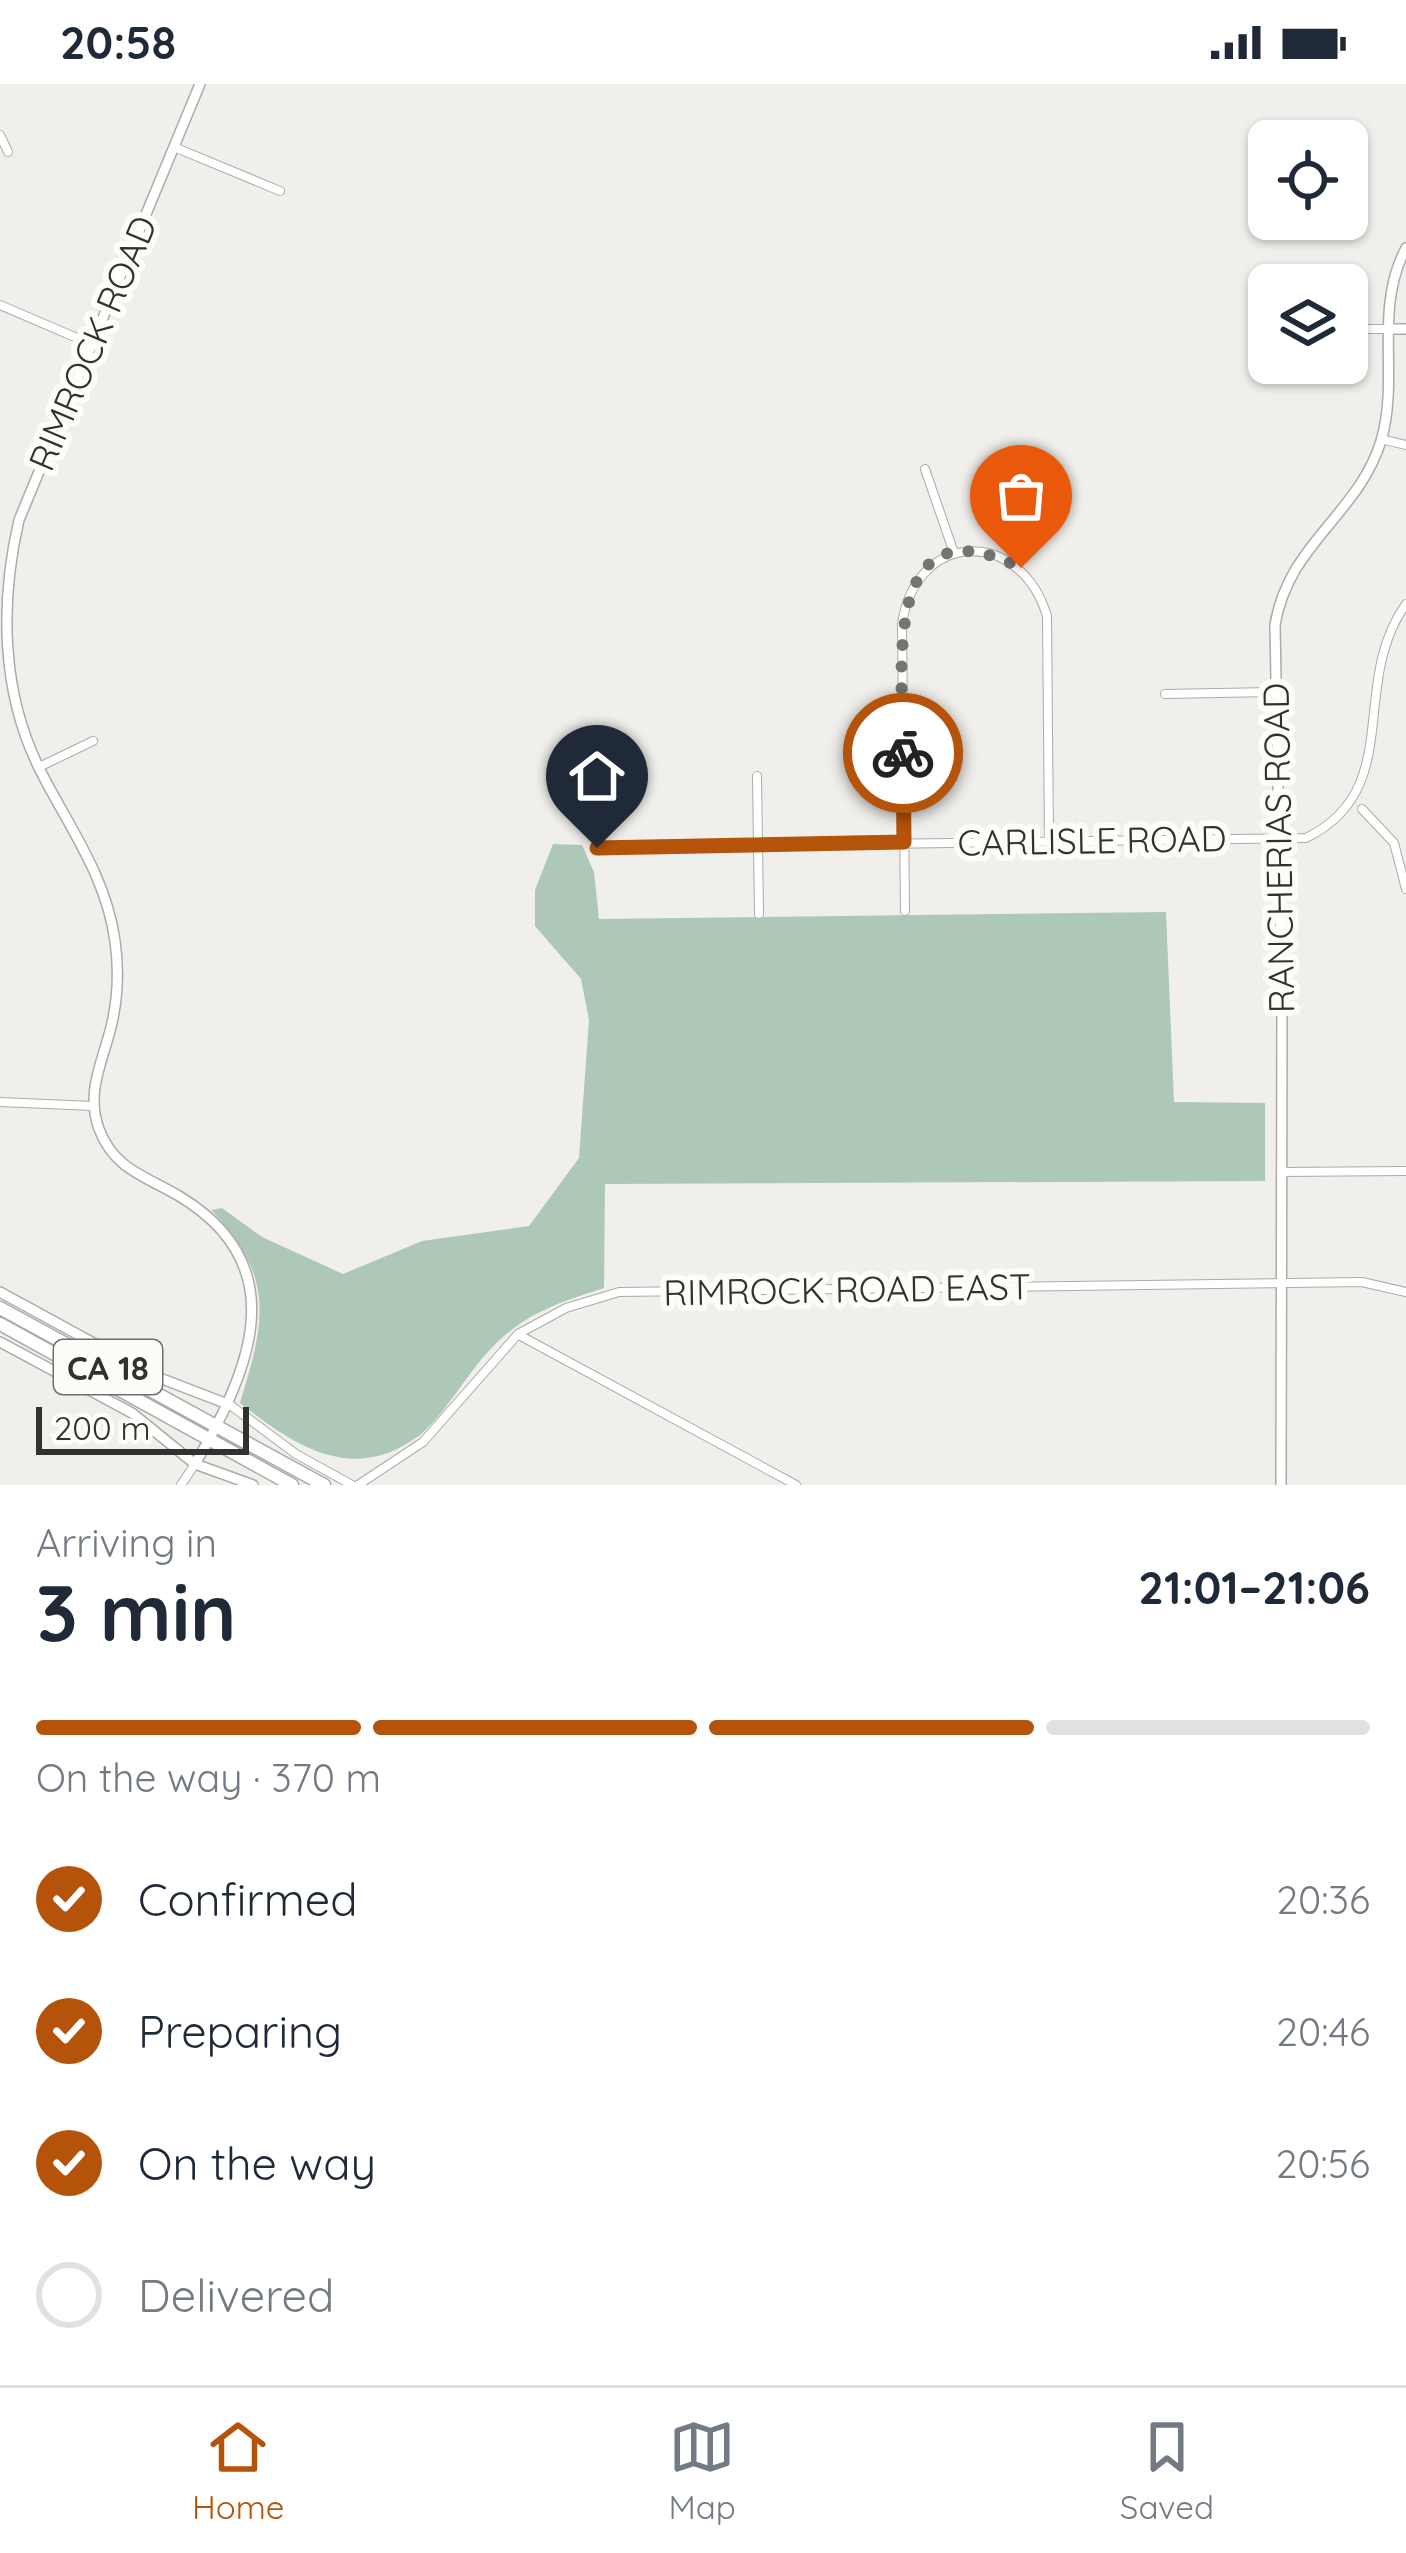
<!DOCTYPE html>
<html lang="en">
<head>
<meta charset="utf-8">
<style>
  body { margin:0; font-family:Quicksand,sans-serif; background:#f2f2f3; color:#1f2937; height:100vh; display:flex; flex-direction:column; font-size:45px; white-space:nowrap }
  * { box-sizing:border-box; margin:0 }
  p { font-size:39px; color:#747a83 }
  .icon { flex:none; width:66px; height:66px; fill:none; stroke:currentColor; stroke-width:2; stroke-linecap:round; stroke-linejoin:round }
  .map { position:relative; height:1401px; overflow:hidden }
  .sheet { display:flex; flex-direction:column; background:#fff; flex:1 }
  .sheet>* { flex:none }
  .buttons { position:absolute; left:1248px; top:36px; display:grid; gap:24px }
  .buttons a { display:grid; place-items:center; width:120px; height:120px; border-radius:18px; background:#fff; box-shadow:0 3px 9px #0004; font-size:60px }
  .scale { position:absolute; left:36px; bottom:30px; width:213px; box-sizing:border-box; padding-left:12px; border:6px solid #31312f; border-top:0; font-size:33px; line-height:42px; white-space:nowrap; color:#31312f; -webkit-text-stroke:9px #fefcf9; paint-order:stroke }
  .pin { position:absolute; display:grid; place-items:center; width:102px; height:102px; color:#fff; margin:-123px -51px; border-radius:50% 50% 50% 0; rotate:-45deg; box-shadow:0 0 12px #0007 }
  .pin .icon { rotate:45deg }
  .courier { position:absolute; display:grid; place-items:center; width:120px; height:120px; margin:-60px; border:9px solid #b45309; border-radius:50%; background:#fff; color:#222; box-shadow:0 3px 15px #0007 }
  .summary em { font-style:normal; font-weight:700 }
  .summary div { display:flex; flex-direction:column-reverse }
  .summary { display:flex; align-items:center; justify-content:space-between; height:204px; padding:0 36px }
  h1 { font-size:78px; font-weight:700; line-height:90px }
  .bar { display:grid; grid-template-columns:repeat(4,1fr); gap:18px 12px; align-content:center; height:144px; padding:0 36px }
  .bar i { height:15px; border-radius:9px; background:#e0e1e3 }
  .bar .selected { background:#b45309 }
  .bar p { grid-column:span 4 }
  ol { padding:0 36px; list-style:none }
  li { display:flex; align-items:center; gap:36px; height:132px }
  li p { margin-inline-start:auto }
  li .icon { padding:12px; border-radius:50%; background:#b45309; color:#fff; stroke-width:4 }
  li:last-child { color:#747a83 }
  li i { width:66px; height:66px; border:6px solid #e0e1e3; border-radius:50% }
  .status { display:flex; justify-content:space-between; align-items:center; height:84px; padding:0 60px; background:#fff; direction:ltr }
  .status svg { height:33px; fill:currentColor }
  .dock { display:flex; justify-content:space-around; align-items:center; height:168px; border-top:3px solid #e0e1e3; background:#fff; font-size:33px; color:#747a83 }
  .dock a { display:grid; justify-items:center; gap:6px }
  .dock .selected { color:#b45309 }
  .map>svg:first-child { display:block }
  .green { fill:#adc8b7 }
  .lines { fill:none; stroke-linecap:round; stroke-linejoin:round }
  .minor-casing { stroke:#acaba7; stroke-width:10 }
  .tertiary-casing { stroke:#acaba7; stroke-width:12 }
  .primary-casing { stroke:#acaba7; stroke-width:15 }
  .minor { stroke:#fff; stroke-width:8 }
  .tertiary { stroke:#fff; stroke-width:9 }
  .primary { stroke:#fff; stroke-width:12 }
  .done { stroke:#747471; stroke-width:12; stroke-dasharray:0 21.6 }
  .route { stroke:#b45309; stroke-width:15 }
  .labels { text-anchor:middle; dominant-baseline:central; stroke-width:12; stroke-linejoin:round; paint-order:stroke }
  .shield { fill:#fefcf9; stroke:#6e6e6c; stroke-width:3 }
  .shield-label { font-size:33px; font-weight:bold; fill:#31312f }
  .street-label { font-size:36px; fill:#31312f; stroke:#fefcf9 }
</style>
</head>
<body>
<div class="status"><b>20:58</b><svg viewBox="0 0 49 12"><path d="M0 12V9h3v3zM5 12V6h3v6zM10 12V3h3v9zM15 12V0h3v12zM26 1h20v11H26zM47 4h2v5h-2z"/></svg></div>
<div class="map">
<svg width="1406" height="1401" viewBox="0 0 1406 1401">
  <rect width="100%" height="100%" fill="#f0efeb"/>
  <path class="green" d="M553,760L582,761L594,788L599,835L1166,828L1174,1018L1265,1019V1097L605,1100L604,1204C567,1216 534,1226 504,1252C471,1280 452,1323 420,1351C353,1401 296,1363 240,1319C265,1237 276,1193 211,1126L222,1124L262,1153L343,1190L422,1157L529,1142L579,1074L589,936L581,895L535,842V806Z"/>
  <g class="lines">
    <defs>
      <path id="minor" d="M0,51L8,68
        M174,63L280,107
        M0,221L91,260
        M1347,245H1387
        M1381,355L1406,361
        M925,385L954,469
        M1165,610L1274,608
        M39,683L93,657
        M757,692L759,830
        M1362,725L1394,759L1406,805
        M597,764L1306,754C1406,705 1348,601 1406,520
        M905,827L902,540C916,446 1020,443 1047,532L1049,757
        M0,1018L93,1022
        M1281,1088L1406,1087
        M519,1251L796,1401
        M230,1321L296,1370L352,1401
        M181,1401L195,1380
        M358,1401L423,1358L518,1250L566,1224L619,1208L1362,1198L1406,1208"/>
      <path id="tertiary" d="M1387,245H1406
        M0,1208L152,1291L230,1321
        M0,1258L132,1329L195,1380L253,1401
        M195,1380C249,1288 296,1182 179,1112C145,1092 114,1085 99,1045C85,1007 104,975 112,939C118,912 119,885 115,857C106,791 68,742 39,684C1,607 0,518 19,436L200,0
        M1281,1401L1282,919L1275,541C1288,460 1358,431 1381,357C1400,293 1373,226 1406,164"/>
      <path id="primary" d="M0,1224L324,1401
        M0,1240L292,1401"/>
    </defs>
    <use href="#minor" class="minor-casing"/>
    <use href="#tertiary" class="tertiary-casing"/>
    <use href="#primary" class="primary-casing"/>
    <use href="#minor" class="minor"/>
    <use href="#tertiary" class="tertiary"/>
    <use href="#primary" class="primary"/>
  </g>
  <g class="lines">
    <path class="done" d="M903,669C903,588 879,412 1021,484"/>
    <path class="route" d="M597,764L904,758L903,669"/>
  </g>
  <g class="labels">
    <rect class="shield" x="54" y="1256" width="108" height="54" rx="9"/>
    <g class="shield-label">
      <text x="108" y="1283">CA 18</text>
    </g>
    <g class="street-label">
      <text transform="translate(92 259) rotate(-67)">RIMROCK ROAD</text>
      <text transform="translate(1092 756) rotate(-1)">CARLISLE ROAD</text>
      <text transform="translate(1278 764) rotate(-91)">RANCHERIAS ROAD</text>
      <text transform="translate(847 1205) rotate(-1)">RIMROCK ROAD EAST</text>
    </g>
  </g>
</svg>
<div class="buttons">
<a><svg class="icon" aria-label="locate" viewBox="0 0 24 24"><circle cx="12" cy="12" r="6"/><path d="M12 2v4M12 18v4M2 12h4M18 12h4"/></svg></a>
<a><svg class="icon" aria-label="layers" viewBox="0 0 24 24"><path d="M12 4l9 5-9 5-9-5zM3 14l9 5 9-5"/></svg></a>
</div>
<div class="scale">200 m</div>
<div class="pin" style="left:1021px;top:484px;background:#ea580c"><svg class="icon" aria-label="bag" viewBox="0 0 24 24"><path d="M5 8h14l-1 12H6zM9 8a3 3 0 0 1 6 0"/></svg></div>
<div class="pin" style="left:597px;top:764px;background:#1f2937"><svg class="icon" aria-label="home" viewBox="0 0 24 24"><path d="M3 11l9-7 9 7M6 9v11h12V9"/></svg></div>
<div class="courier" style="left:903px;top:669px"><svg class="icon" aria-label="bike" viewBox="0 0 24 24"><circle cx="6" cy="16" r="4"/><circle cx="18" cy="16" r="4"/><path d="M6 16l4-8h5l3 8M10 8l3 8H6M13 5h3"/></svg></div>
</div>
<section class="sheet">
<div class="summary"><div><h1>3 min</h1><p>Arriving in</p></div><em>21:01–21:06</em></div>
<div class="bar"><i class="selected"></i><i class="selected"></i><i class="selected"></i><i></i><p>On the way · 370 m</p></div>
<ol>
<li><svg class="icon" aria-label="check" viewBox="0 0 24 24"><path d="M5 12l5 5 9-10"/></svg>Confirmed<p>20:36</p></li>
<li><svg class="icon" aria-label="check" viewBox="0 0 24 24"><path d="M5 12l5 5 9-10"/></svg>Preparing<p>20:46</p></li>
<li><svg class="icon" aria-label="check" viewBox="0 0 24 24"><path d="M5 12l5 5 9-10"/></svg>On the way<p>20:56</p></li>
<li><i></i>Delivered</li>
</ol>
</section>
<nav class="dock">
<a class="selected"><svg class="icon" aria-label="home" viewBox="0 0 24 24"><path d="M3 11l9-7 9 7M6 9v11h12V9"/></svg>Home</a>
<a><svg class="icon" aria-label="map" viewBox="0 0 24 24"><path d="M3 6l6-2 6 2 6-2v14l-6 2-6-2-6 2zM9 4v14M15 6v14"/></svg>Map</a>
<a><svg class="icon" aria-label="saved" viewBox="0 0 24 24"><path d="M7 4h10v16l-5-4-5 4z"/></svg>Saved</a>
</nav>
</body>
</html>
